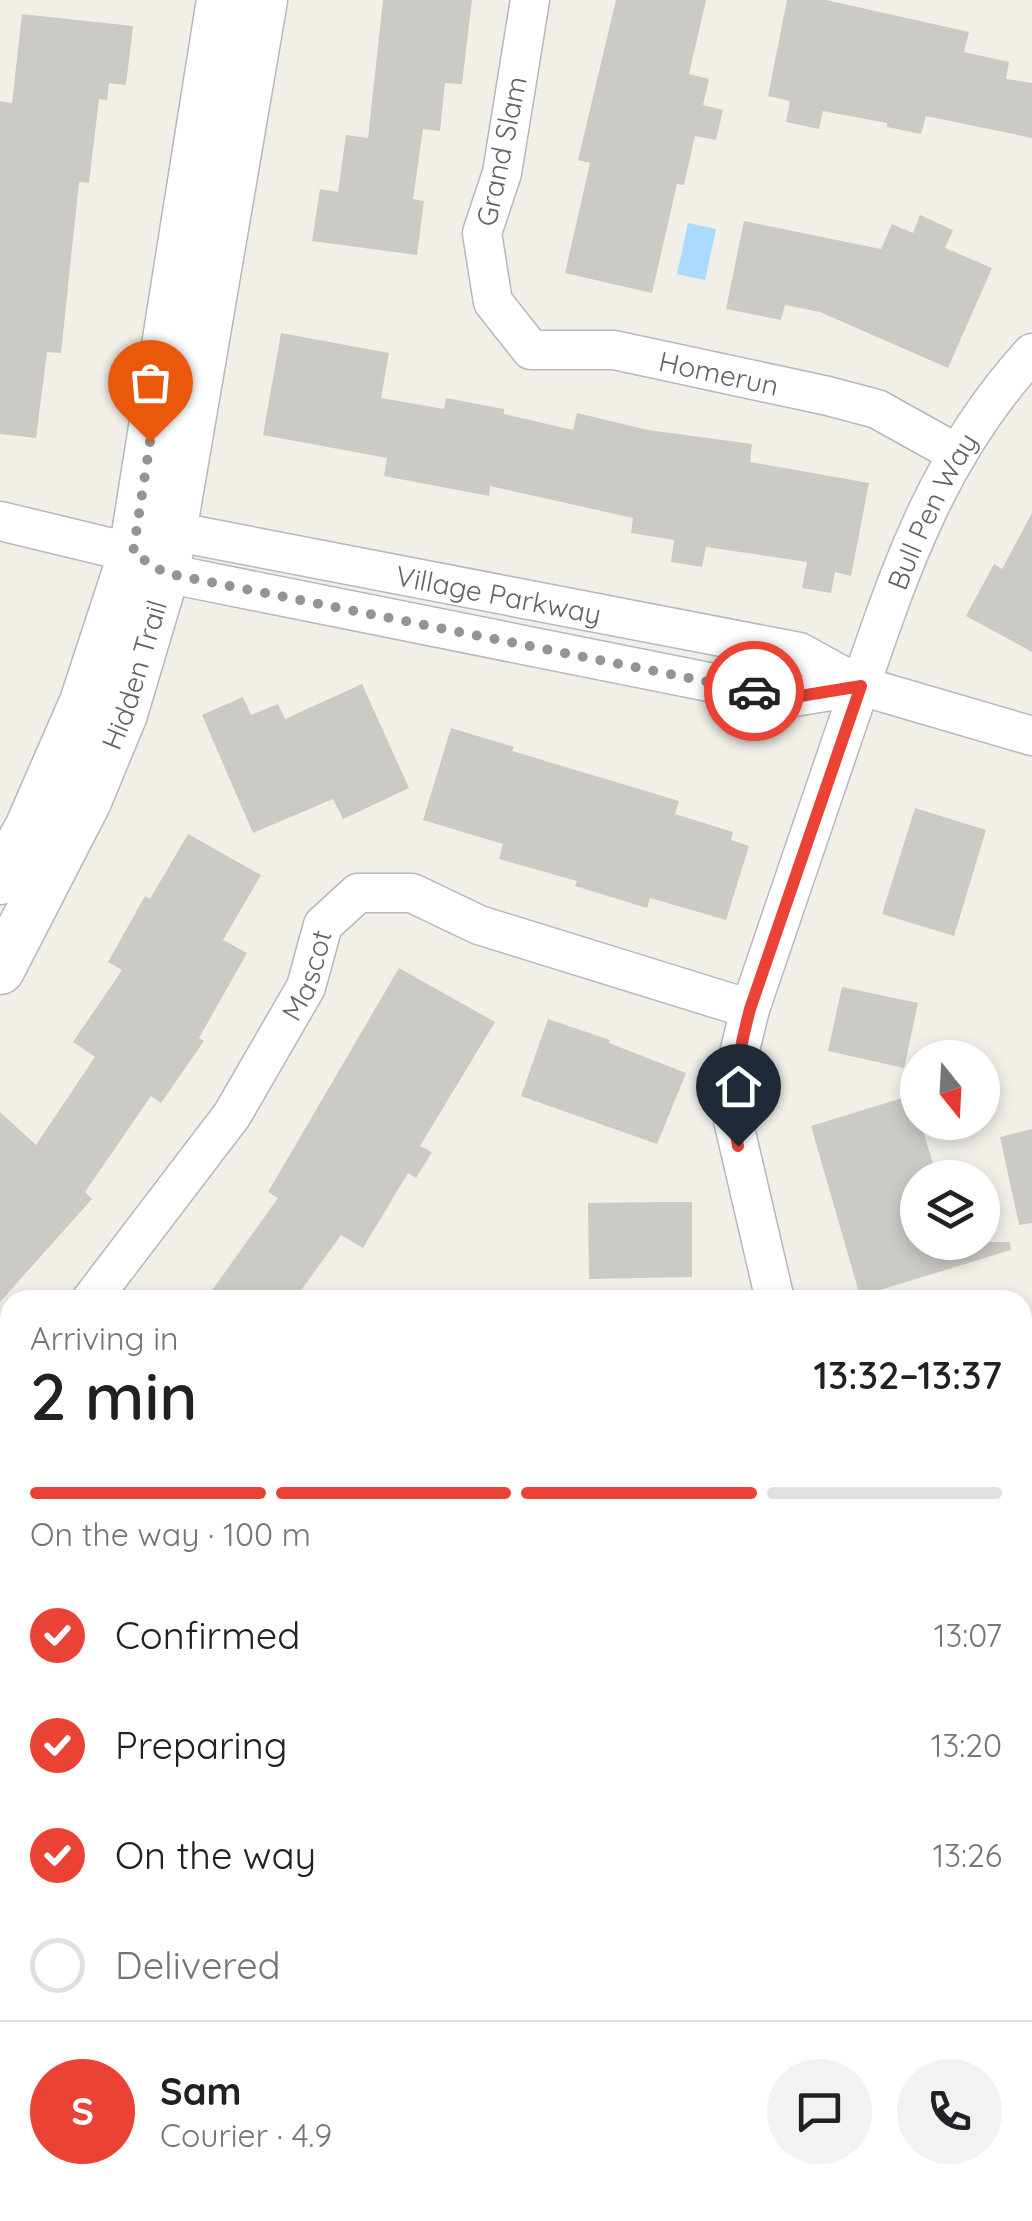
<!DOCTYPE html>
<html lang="en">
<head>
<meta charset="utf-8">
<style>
  body { margin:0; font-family:Quicksand,sans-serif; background:#f2f2f2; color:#202124; height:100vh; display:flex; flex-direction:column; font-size:38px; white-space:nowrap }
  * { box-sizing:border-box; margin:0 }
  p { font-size:32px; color:#757577 }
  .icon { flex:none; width:55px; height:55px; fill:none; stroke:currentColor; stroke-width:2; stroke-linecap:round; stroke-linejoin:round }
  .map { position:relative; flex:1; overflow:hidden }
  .details { position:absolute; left:0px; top:1290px; width:1032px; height:932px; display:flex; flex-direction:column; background:#fff; border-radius:30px 30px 0 0; box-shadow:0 5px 15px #0003 }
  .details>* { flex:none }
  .needle { width:65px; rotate:162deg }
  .fabs { position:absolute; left:900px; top:1040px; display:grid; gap:20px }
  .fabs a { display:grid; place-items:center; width:100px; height:100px; border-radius:50%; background:#fff; box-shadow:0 5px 15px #0003; font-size:50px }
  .pin { position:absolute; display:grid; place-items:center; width:85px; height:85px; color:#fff; margin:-102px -42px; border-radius:50% 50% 50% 0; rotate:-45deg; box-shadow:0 0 10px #0007 }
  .pin .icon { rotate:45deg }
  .courier { position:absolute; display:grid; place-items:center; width:100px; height:100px; margin:-50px; border:8px solid #ea4335; border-radius:50%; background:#fff; color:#222; box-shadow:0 2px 12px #0007 }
  .head em { font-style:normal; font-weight:600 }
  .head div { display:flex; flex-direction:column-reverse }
  .head { display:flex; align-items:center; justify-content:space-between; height:170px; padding:0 30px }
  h1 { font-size:65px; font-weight:600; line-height:75px }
  .bar { display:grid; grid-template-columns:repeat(4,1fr); gap:15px 10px; align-content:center; height:120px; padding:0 30px }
  .bar i { height:12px; border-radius:8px; background:#e0e0e0 }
  .bar .current { background:#ea4335 }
  .bar p { grid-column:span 4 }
  .line { display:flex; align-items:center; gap:25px; padding:0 30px; border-top:2px solid #e0e0e0 }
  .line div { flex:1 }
  .round { display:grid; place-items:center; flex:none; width:105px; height:105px; border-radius:52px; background:#f2f2f2 }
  ol { padding:0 30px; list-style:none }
  li { display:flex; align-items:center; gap:30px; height:110px }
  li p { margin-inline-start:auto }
  li .icon { padding:10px; border-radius:50%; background:#ea4335; color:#fff; stroke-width:4 }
  li:last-child { color:#757577 }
  li i { width:55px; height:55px; border:5px solid #e0e0e0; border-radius:50% }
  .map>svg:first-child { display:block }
  .water { fill:#aadaff }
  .building { fill:#cccac5 }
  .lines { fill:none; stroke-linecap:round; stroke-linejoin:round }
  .minor-casing { stroke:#b5b8bc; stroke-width:41 }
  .tertiary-casing { stroke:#b5b8bc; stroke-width:51 }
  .minor { stroke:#fff; stroke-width:38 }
  .tertiary { stroke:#fff; stroke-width:48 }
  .done { stroke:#929495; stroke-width:10; stroke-dasharray:0 18 }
  .route { stroke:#ea4335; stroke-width:12 }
  .labels { text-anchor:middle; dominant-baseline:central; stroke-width:8; stroke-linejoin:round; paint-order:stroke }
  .street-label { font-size:28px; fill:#5f6368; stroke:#fff }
</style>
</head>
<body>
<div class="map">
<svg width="1032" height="2221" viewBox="0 0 1032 2221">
  <rect width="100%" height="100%" fill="#f1efe8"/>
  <path class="water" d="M688,223L716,229L705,280L677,274Z"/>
  <path class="building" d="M383,0H472L462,84L445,83L440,131L423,129L413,199L424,201L417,255L312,241L320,189L338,192L346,135L368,138Z
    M616,0H706L689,74L709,79L703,105L723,110L716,140L695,136L684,185L677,184L652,293L565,273L590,163L578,160Z
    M787,0H826L969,32L964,52L1009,62L1006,79L1032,83V138L926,116L921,134L887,127V123L823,111L819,129L786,122L790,101L768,96Z
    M22,14L133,26L126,85L109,83L107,100L99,99L89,183L79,182L61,353L47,352L36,438L0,434V101L12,103Z
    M920,215L953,230L945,248L992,268L948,368L820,312L785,305L781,320L726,309L744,221L881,249L892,224L913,233Z
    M281,333L389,353L381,398L444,409L446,398L504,409V414L573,430L577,413L648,430L752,444L750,462L869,483L851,576L835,572L831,593L802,588L807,562L706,547L702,567L671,562L674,540L631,533L633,518L490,486L489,496L384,476L387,458L263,435Z
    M1032,513V652L966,616L994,564L1002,569Z
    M362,684L409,788L343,819L333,799L253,833L202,715L243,697L251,715L278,704L285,719Z
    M451,728L514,747L512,751L679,801L675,814L733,832L731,840L749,846L726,920L650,898L647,908L575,886L577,881L499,859L503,844L423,820Z
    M915,808L986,830L954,936L882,914Z
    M188,834L261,875L223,940L247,953L199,1038L204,1041L161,1103L151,1096L85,1192L92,1199L0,1302V1112L36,1145L95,1057L73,1042L122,970L108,962L145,896L150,899Z
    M399,968L495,1022L420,1146L432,1152L416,1178L408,1173L363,1248L341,1235L294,1300H205L278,1198L268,1192Z
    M842,987L918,1003L904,1068L828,1051Z
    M548,1019L610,1040L609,1043L686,1073L657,1144L521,1096Z
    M912,1095L934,1167L918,1172V1242H1010L1011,1250L860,1296L811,1126Z
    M1032,1129V1223L1019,1225L1000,1137Z
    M661,1202H692V1277L589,1279L588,1203Z"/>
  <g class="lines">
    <defs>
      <g id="minor">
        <path id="s1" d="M530,0L502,173L482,233L493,302L531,350H614L828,396L877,409L956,453"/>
        <path d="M0,521L133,553L165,573L788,698L861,686"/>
        <path id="s2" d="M148,544L172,531L799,652L861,686L1032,736"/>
        <path id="s3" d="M91,1300L232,1115L306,987L323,925L358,893H412L479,925L750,1009"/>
        <path id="s4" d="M775,1300L733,1120L738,1058L750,1009C783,912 816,816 849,719C896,583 932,462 1032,353"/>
        <path d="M0,1400L10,1390"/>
        <path d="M1022,1696L1032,1700"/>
        <path d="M1022,1889L1032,1867"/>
        <path d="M0,1902L10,1893"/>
        <path d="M1022,2170L1032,2174"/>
        <path d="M295,2221L305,2212"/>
        <path d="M878,2221L881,2212"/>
      </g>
      <g id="tertiary">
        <path d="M0,880L29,828L84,702L133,553L221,0"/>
        <path id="s5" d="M0,970L87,801L123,714L165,573L263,0"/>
      </g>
    </defs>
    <use href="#minor" class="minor-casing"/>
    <use href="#tertiary" class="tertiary-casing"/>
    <use href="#minor" class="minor"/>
    <use href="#tertiary" class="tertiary"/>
  </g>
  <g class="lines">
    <path class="done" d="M150,442L133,553L165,573L754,691"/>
    <path class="route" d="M738,1146C729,1099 738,1055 750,1009L861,686L788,698L754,691"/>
  </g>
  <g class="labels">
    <g class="street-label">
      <text transform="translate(501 151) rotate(-78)">Grand Slam</text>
      <text stroke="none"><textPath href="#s1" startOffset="560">Homerun</textPath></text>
      <text stroke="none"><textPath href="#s4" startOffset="828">Bull Pen Way</textPath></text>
      <text stroke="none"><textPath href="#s2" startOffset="360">Village Parkway</textPath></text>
      <text stroke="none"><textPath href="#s5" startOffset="325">Hidden Trail</textPath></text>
      <text stroke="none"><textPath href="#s3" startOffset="392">Mascot</textPath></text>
    </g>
  </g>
</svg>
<div class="fabs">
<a><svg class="needle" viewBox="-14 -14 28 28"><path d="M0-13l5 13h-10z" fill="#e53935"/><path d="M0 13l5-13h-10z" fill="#757577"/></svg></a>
<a><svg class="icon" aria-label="layers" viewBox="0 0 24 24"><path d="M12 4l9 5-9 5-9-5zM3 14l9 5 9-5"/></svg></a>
</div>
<div class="pin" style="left:150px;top:442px;background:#ea580c"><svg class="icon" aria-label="bag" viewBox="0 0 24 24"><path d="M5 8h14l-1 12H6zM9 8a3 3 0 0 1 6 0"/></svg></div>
<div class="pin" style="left:738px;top:1146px;background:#1f2937"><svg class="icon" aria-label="home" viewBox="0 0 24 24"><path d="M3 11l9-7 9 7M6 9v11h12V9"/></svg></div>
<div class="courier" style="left:754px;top:691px"><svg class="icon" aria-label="car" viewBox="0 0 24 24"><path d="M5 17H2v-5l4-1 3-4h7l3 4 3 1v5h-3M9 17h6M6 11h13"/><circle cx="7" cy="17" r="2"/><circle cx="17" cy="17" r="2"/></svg></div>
<section class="details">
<div class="head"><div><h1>2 min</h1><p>Arriving in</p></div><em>13:32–13:37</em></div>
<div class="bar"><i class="current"></i><i class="current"></i><i class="current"></i><i></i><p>On the way · 100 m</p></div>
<ol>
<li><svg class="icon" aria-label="check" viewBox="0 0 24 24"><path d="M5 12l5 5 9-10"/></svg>Confirmed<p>13:07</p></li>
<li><svg class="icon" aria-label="check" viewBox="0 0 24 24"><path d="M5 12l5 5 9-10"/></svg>Preparing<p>13:20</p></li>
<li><svg class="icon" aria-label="check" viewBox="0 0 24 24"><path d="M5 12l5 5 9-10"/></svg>On the way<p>13:26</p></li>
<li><i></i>Delivered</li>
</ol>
<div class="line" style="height:180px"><b class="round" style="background:#ea4335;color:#fff">S</b><div><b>Sam</b><p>Courier · 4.9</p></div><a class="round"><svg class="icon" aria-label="chat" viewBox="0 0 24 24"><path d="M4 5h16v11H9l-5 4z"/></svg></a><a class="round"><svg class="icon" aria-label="phone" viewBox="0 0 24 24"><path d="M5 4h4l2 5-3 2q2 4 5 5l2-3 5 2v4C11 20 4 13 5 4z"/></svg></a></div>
</section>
</div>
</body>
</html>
